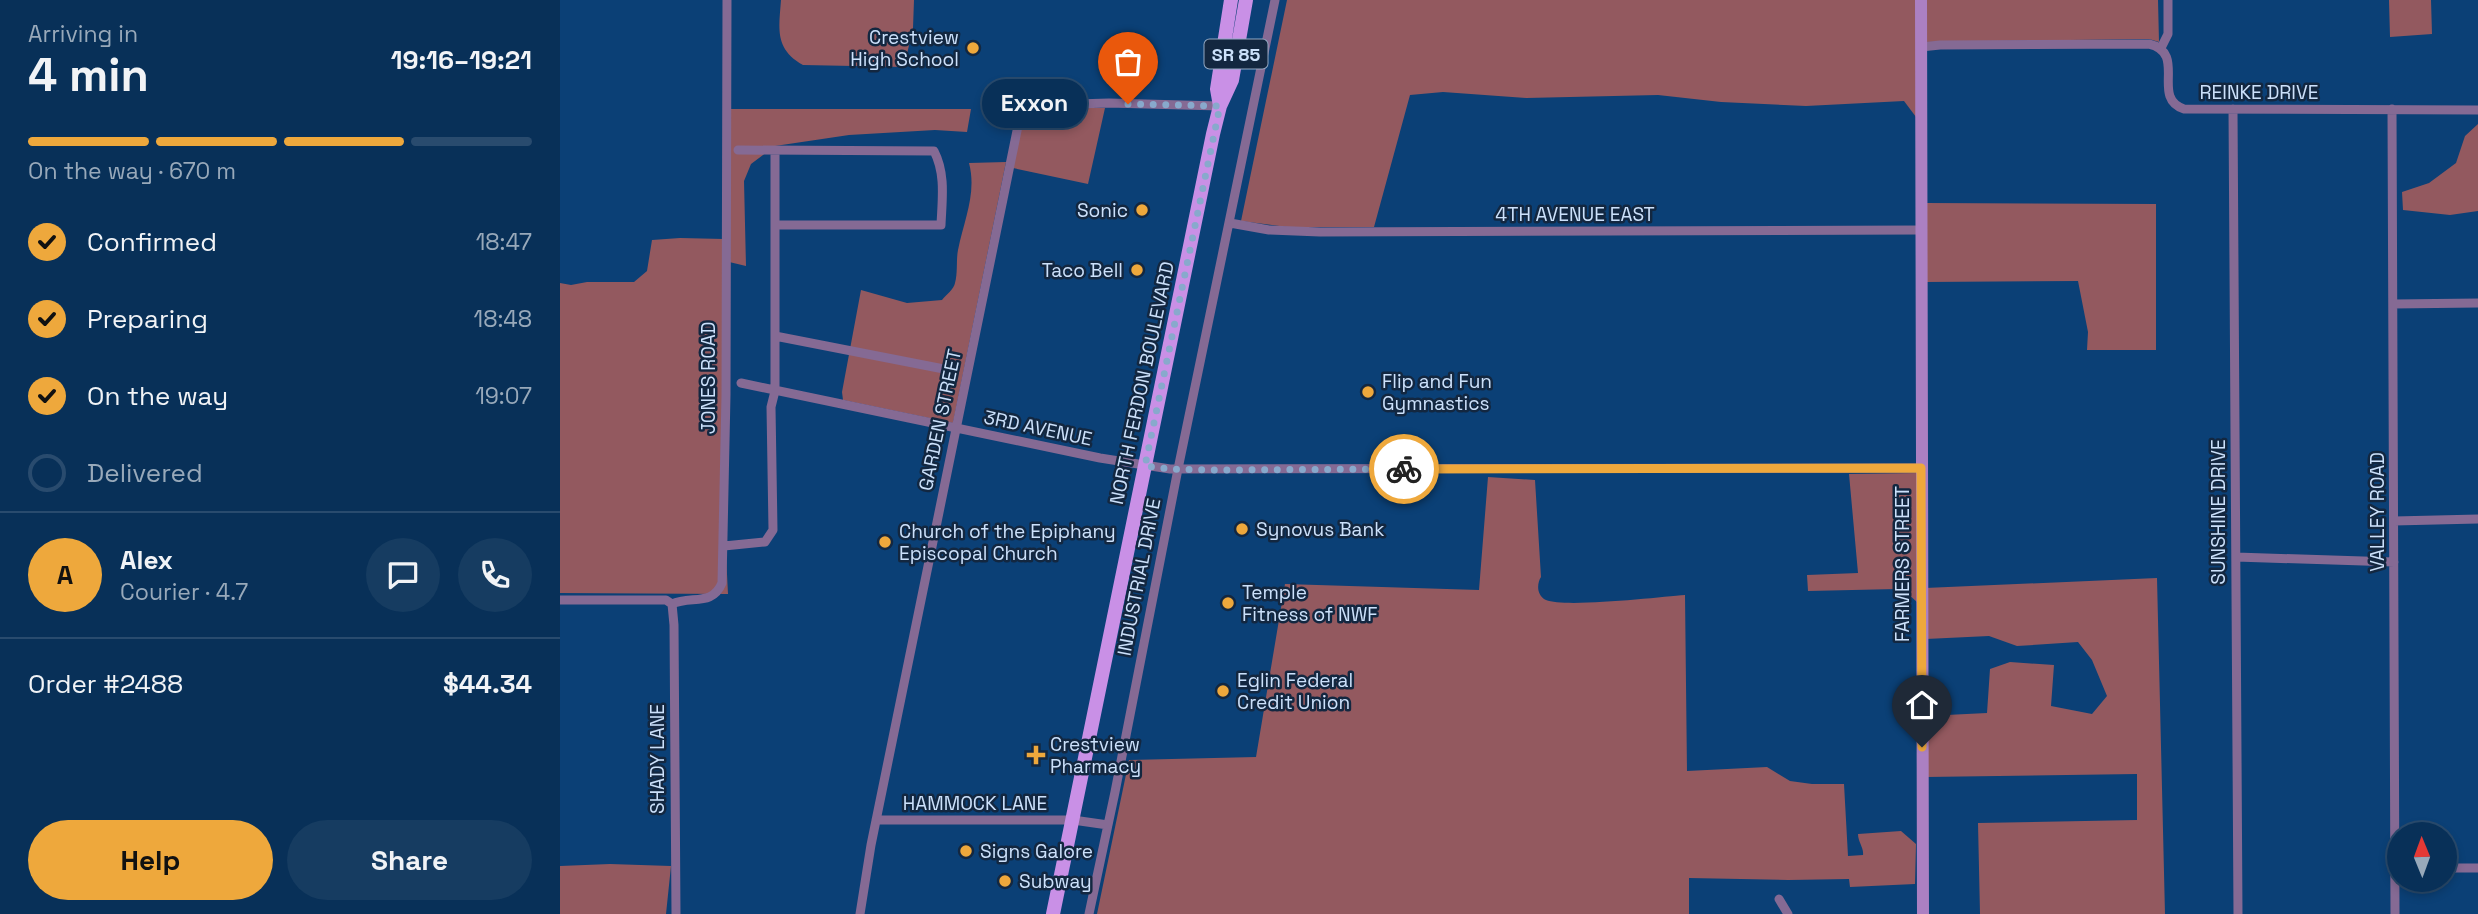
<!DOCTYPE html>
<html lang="en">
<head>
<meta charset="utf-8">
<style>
  body { margin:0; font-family:"Space Grotesk",sans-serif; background:#163c61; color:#f1f3f6; height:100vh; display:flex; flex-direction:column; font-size:26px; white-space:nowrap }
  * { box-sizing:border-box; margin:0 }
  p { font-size:23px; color:#98a9ba }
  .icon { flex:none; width:38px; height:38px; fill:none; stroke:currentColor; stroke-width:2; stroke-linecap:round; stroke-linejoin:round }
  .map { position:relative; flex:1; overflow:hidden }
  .details { display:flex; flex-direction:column; background:#083058; width:560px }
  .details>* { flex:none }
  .needle { width:46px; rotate:359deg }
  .buttons { position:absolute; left:1827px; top:822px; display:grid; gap:14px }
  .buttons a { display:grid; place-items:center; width:70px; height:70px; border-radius:50%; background:#083058; box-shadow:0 4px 10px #0003,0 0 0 2px #294b6e; font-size:35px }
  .pin { position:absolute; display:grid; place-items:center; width:60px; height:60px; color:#fff; margin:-72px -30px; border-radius:50% 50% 50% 0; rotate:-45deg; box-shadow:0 0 7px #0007 }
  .pin .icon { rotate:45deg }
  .courier { position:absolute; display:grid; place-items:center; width:70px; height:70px; margin:-35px; border:5px solid #eea83c; border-radius:50%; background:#fff; color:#222; box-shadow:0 2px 9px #0007 }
  .bubble { position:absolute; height:49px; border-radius:24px; background:#083058; box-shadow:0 4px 10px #0003,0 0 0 2px #294b6e; font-size:23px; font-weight:700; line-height:49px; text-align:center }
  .headline em { font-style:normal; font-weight:700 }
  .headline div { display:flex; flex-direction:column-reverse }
  .headline { display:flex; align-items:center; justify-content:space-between; height:119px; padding:0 28px }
  h1 { font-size:46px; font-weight:700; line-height:52px }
  .bar { display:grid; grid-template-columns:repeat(4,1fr); gap:10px 7px; align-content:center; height:84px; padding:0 28px }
  .bar i { height:9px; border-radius:5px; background:#294b6e }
  .bar .current { background:#eea83c }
  .bar p { grid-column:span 4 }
  .line { display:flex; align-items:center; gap:18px; padding:0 28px; border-top:2px solid #294b6e }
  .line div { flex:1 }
  .round { display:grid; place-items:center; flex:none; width:74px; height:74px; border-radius:37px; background:#163c61 }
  ol { padding:0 28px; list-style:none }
  li { display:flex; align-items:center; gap:21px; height:77px }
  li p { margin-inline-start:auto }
  li .icon { padding:7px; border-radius:50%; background:#eea83c; color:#111; stroke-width:4 }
  li:last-child { color:#98a9ba }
  li i { width:38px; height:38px; border:4px solid #294b6e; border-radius:50% }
  .action { display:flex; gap:14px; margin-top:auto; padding:14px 28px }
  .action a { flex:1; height:80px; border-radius:42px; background:#eea83c; color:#111; font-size:28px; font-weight:700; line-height:80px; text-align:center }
  .action a+a { background:#163c61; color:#f1f3f6 }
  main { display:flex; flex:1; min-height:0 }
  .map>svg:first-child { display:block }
  .green { fill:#93595f }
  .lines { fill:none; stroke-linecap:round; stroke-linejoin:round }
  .street { stroke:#856a94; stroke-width:9 }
  .secondary { stroke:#ab80c2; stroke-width:12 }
  .primary { stroke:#c990e6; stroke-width:14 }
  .done { stroke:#88a9cc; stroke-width:7; stroke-dasharray:0 12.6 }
  .route { stroke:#eea83c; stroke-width:9 }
  .poi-dot { fill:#eea83c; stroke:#132740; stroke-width:2.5 }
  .labels { text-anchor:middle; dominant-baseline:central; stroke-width:5; stroke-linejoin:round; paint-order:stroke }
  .shield { fill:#132740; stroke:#94a9c3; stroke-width:2 }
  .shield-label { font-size:18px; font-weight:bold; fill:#cce1fb }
  .poi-label { font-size:19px; fill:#cce1fb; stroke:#132740; text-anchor:start }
  .street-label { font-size:19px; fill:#cce1fb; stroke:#132740 }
</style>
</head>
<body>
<main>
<section class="details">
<div class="headline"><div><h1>4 min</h1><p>Arriving in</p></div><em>19:16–19:21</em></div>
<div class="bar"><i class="current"></i><i class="current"></i><i class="current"></i><i></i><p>On the way · 670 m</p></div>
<ol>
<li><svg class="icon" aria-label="check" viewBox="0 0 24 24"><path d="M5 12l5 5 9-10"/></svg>Confirmed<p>18:47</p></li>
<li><svg class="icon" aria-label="check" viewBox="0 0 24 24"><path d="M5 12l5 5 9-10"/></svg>Preparing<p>18:48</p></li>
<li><svg class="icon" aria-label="check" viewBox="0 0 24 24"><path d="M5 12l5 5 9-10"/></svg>On the way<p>19:07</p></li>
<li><i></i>Delivered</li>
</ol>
<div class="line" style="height:126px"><b class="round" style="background:#eea83c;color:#111">A</b><div><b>Alex</b><p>Courier · 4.7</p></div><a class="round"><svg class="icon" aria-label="chat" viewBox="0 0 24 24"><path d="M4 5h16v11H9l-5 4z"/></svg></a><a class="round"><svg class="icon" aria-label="phone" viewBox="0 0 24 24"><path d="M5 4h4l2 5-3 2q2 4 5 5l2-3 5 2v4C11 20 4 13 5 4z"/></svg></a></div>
<div class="line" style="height:91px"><div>Order #2488</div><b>$44.34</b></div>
<div class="action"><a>Help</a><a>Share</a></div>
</section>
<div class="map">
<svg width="1918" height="914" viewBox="0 0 1918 914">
  <rect width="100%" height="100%" fill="#0b4076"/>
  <path class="green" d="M221,0H354L353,28L344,67L243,65C214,49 219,28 221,0Z
    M727,0H1357L1356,117L1344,101L1246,106L1161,102L1098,95L966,98L883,92L850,95L814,227H727L681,221Z
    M1365,0H1598L1599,42L1589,39L1365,42Z
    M1829,0H1871L1872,34L1830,37Z
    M545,108L528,184L453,168C456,154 457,138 462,125C471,102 525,109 545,108Z
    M165,109H411L407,132L375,130L289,135L215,146L191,164L184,181L186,266L165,261L166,554L168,594L0,593V283L11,285L27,282H74L87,271L92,240L120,238L164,239Z
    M1918,124V211L1890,215L1843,210L1842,192L1869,183L1896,163L1905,136Z
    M446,162L393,423L283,400L282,392L301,290L347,303L382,300C386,295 394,289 395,283C398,272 396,260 398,250C404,220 417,193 409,163Z
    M1364,203L1596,204V350H1527L1528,332L1518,281L1364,282Z
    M1357,473L1358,603L1345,591L1337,589L1248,591L1247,575L1298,573L1289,474Z
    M928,477L975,480L981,577C977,583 976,595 986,600C1005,608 1099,597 1125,595L1127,771L1207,767L1230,781L1252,784H1284L1288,856L1303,855C1304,848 1298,842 1298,834L1341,831L1356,844L1355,884L1290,887L1289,879L1228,880L1129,878V914H537L569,760L696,757L725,584L919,590Z
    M1597,578L1605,914H1420L1418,823L1577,820V774L1366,777V716L1427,713L1430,669L1450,662L1494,665L1491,706L1532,714L1547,696L1532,660L1518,642L1457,646L1429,636L1366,639L1365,588Z
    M50,864L111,866L106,914H0V866Z"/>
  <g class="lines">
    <path class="street" d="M1361,47L1380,45L1589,44C1628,53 1590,98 1624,109L1918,110
      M1601,48L1608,34V0
      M1673,109L1678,914
      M1832,109L1835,914
      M178,150L374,151C386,174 382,200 381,225H215
      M670,223L709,230L760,232L1360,230
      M1833,304L1918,303
      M215,336L394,371
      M181,383L540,458L610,469L1361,468
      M1834,521L1918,519
      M164,546L205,542L213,530L211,407L215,391V151
      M1676,557L1834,562
      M0,600H106L112,604C131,595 152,607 162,583L166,395L167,0
      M112,604L114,625L116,914
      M316,820H513L548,825
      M1885,868H1918
      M1219,899L1228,914
      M300,914L311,845L459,121L467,111L482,105L549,103L660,106
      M529,914L555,792L618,469L715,0"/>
    <path class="secondary" d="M1361,0L1363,914"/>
    <path class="primary" d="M660,106L657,89L671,0
      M493,914L653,134L660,106L672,80L686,0"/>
  </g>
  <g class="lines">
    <path class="done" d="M568,104L660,106L585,466L610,469L656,470L844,469"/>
    <path class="route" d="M844,469L1361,468L1362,747"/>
  </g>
  <g class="poi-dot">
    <circle cx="413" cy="48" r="7"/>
    <circle cx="582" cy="210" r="7"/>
    <circle cx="577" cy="270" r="7"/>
    <circle cx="808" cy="392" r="7"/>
    <circle cx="682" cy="529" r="7"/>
    <circle cx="325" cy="542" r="7"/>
    <circle cx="668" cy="603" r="7"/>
    <circle cx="663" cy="691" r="7"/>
    <path d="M472.5 744.5h7v7h7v7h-7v7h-7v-7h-7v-7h7z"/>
    <circle cx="406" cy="851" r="7"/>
    <circle cx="445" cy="881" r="7"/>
  </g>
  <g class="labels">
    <rect class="shield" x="644.5" y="39.5" width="63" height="29" rx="5"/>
    <g class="shield-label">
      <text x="676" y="54">SR 85</text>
    </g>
    <g class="poi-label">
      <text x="399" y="37" text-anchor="end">Crestview<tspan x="399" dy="22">High School</tspan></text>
      <text x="568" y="210" text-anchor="end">Sonic</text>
      <text x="563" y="270" text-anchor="end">Taco Bell</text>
      <text x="822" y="381">Flip and Fun<tspan x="822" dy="22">Gymnastics</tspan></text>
      <text x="696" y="529">Synovus Bank</text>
      <text x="339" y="531">Church of the Epiphany<tspan x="339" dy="22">Episcopal Church</tspan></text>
      <text x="682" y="592">Temple<tspan x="682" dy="22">Fitness of NWF</tspan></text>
      <text x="677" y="680">Eglin Federal<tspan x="677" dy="22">Credit Union</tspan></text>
      <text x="490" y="744">Crestview<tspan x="490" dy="22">Pharmacy</tspan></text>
      <text x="420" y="851">Signs Galore</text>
      <text x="459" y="881">Subway</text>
    </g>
    <g class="street-label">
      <text x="1699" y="92">REINKE DRIVE</text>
      <text x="1015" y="214">4TH AVENUE EAST</text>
      <text transform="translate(148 378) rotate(-90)">JONES ROAD</text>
      <text transform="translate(582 383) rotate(-78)">NORTH FERDON BOULEVARD</text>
      <text transform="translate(380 420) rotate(-78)">GARDEN STREET</text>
      <text transform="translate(478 428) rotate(12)">3RD AVENUE</text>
      <text transform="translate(1658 512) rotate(-90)">SUNSHINE DRIVE</text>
      <text transform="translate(1817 512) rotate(-90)">VALLEY ROAD</text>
      <text transform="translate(1342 564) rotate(-90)">FARMERS STREET</text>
      <text transform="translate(579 577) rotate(-79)">INDUSTRIAL DRIVE</text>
      <text transform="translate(97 759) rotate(-90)">SHADY LANE</text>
      <text x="415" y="803">HAMMOCK LANE</text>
    </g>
  </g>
</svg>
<div class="buttons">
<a><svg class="needle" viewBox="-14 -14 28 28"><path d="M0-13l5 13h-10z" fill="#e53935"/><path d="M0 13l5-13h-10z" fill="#98a9ba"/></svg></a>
</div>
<div class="pin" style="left:568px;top:104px;background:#ea580c"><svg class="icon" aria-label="bag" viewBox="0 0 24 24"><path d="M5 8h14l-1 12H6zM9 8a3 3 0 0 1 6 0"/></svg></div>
<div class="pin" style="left:1362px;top:747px;background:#1f2937"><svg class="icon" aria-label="home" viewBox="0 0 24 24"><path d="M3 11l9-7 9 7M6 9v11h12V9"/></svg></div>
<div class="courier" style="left:844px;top:469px"><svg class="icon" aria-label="bike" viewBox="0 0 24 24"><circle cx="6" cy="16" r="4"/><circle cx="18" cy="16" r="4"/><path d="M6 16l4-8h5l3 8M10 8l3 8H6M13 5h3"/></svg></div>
<div class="bubble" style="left:422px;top:79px;width:105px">Exxon</div>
</div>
</main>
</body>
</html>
